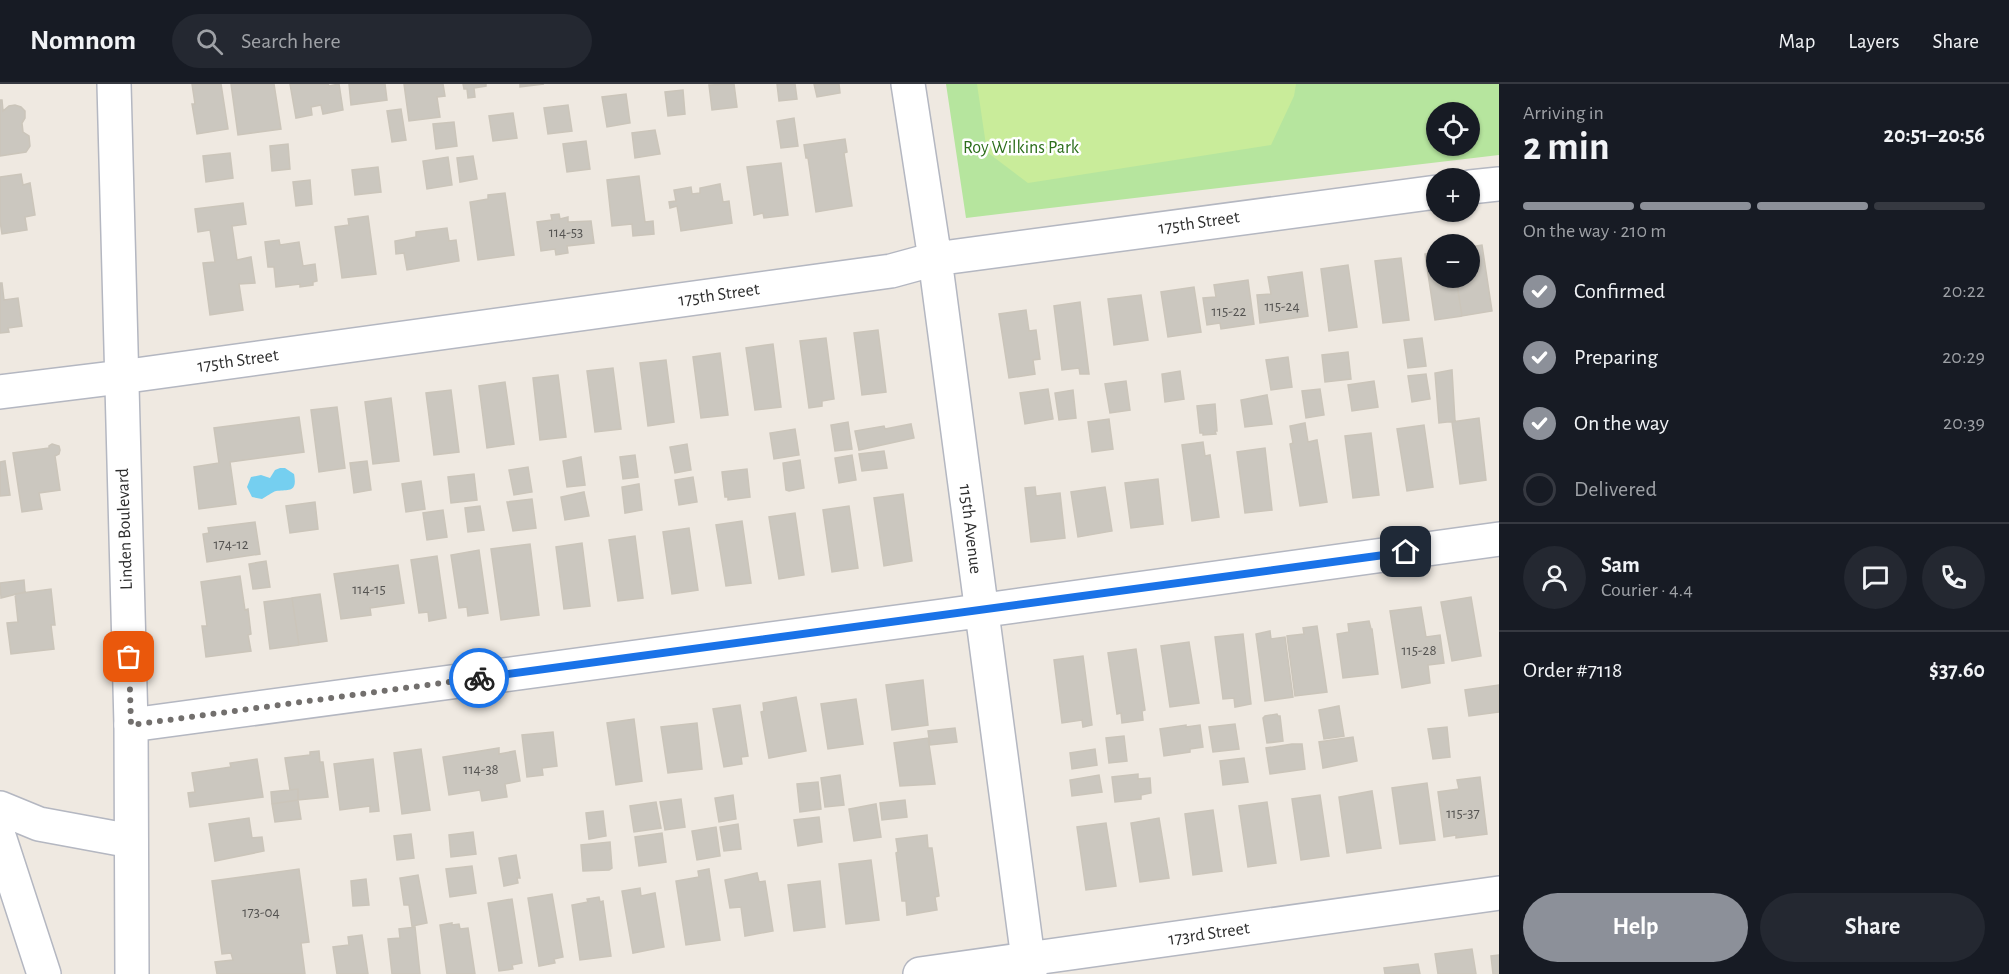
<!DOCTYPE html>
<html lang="en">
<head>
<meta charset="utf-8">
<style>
  body { margin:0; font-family:"Alegreya Sans",sans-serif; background:#242831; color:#f1f3f6; height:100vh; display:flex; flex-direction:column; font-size:22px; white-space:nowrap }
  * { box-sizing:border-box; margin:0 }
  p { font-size:20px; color:#9ea1a6 }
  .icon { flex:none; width:33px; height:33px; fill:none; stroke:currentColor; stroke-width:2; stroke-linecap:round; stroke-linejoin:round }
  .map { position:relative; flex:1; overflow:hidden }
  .panel { display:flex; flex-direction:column; background:#171b24; width:510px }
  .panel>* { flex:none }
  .fabs { position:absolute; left:1426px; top:18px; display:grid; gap:12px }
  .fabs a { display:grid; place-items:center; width:54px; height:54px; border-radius:50%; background:#171b24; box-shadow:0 2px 4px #0004; font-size:30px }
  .pin { position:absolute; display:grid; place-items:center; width:51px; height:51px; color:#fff; margin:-26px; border-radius:12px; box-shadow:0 3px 9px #0006 }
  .courier { position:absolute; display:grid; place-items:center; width:60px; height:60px; margin:-30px; border:4px solid #1a73e8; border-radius:50%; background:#fff; color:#222; box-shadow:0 2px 8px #0007 }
  .overview em { font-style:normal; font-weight:700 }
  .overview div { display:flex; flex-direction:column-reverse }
  .overview { display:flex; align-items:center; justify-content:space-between; height:102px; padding:0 24px }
  h1 { font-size:39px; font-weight:700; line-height:45px }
  .bar { display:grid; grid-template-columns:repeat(4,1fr); gap:9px 6px; align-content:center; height:72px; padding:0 24px }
  .bar i { height:8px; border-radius:4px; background:#363941 }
  .bar .on { background:#8c9099 }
  .bar p { grid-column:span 4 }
  .line { display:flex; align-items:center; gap:15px; padding:0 24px; border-top:2px solid #363941 }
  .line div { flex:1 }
  .round { display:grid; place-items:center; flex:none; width:63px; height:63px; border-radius:32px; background:#242831 }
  ol { padding:0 24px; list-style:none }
  li { display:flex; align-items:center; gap:18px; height:66px }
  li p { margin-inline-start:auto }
  li .icon { padding:6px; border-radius:50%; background:#8c9099; color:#fff; stroke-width:4 }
  li:last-child { color:#9ea1a6 }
  li i { width:33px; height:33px; border:3px solid #363941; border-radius:50% }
  .action { display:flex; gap:12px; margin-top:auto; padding:12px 24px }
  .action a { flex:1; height:69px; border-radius:36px; background:#8c9099; color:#fff; font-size:24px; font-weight:700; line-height:69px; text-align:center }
  .action a+a { background:#242831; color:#f1f3f6 }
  header { display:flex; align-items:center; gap:36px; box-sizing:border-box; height:84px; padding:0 30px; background:#171b24; border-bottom:2px solid #363941 }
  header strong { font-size:28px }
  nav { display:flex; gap:33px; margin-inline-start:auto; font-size:21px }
  .search { width:420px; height:54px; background:#242831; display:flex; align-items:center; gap:15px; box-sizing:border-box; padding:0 21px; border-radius:33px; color:#9ea1a6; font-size:22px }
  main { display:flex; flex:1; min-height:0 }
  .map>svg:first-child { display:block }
  .green { fill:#b6e59e; fill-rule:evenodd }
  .pitch { fill:#c9ec9a }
  .water { fill:#75cff0 }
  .building { fill:#cbc7bf; stroke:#cbc5ba; stroke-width:1.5 }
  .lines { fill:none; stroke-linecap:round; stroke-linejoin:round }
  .street-casing { stroke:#b4b7c1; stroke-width:36 }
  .secondary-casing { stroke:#b4b7c1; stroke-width:36 }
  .street { stroke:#fff; stroke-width:33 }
  .secondary { stroke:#fff; stroke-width:33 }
  .done { stroke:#726f6d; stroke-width:6; stroke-dasharray:0 10.8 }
  .route { stroke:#1a73e8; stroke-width:8 }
  .labels { text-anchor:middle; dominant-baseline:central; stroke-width:5; stroke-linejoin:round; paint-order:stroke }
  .number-label { font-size:15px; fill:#555452 }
  .park-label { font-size:18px; fill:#2c6e1b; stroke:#fff }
  .street-label { font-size:18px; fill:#2e2e2e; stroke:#fff }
</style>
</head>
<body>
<header>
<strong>Nomnom</strong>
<div class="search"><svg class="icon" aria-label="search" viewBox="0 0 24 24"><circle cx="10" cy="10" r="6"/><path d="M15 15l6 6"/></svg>Search here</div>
<nav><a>Map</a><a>Layers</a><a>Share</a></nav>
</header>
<main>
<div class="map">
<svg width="1499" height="890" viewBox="0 0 1499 890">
  <rect width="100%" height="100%" fill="#efe9e1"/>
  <path class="green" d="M946,0H1499V71L966,134ZM1437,28H1470V62H1437Z"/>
  <path class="pitch" d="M977,0H1296L1294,12L1271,61L1028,99L987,68Z"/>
  <path class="water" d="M280,384H285L294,390C298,410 287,405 276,407C272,408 266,413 262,415L252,413L247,403L251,393L261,391L270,394L275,386Z"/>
  <path class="building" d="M192,0H221L228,45L197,50L192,20H195Z
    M231,0H274L281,45L238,51Z
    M290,0H328L329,2L339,0L343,26L323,30L321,21L311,23L312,31L296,34Z
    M349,0H385L387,16L351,21Z
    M404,0H443L445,12L437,13L440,33L409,37Z
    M463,0H486V2L474,4L475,13L468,14L467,5H464Z
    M520,0H544L520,3Z
    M734,0L737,23L712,26L709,1Z
    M777,0H795L797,15L779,17Z
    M814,0H839L840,9L817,13Z
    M683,6L685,30L668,32L665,8Z
    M626,10L630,39L607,43L602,13Z
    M0,16H2L3,27L9,22L15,21L21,23L25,27V34L22,39L23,48L29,52L30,62L26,68L0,72Z
    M568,21L572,47L548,50L544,24Z
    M401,25L406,56L392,58L387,27Z
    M513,29L517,54L493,57L489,32Z
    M794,34L798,62L781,64L777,37Z
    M454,38L457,62L436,65L433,40Z
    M655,46L660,70L635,74L632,49Z
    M845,55L847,68L844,69L852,122L816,128L808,74H806L804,61Z
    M586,57L590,85L567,88L563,60Z
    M288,60L290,85L272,87L270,62Z
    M230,69L233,94L206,98L203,72Z
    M473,72L477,95L460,98L457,74Z
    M448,73L452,101L427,105L423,77Z
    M781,79L788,131L764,134L763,129L754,131L747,83Z
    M378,83L381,108L355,111L352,86Z
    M21,90L23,101L30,99L35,131L25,133L27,146L2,150L0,137V93Z
    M639,92L645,138L653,137L654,150L633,152L632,140L612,142L607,96Z
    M310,96L312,120L296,122L293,98Z
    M720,100L723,118L729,117L732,139L681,147L677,122L670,124L669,118L676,117L674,106L691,103L692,110L700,109V104Z
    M505,109L514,171L478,176L470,118L488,115V111Z
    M243,119L246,140L232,142L237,176L251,173L255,199L239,200L243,226L210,231L203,179L215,178L210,146L198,148L195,125Z
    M559,130L560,135L568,133V138L591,137L594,159L567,162L568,169L556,171L555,165L541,167L537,138L552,136L551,131Z
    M368,132L376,190L342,194L335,143L349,141L348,135Z
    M447,144L449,157L456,156L459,177L407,186L404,169L396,170L395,157L416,153V148Z
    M279,156L280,161L299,158L303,182L315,180L317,197L313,198V201L300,203V200L276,203L274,183H268L265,158Z
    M1482,161L1492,227L1462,232L1456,194H1470V163Z
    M1437,168V194H1456L1462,232L1435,236L1425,170Z
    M1401,174L1409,236L1383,239L1375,177Z
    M1348,181L1357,243L1329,247L1321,185Z
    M1302,188L1308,232L1260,239L1257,211L1271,210L1268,193Z
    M1248,196L1254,240L1221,245L1220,239L1207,241L1203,214L1216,213L1214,201Z
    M0,199H2L4,216L18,214L22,242L8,244L9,248L0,249Z
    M1194,203L1201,248L1168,253L1161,208Z
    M1141,211L1148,256L1114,261L1108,215Z
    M1080,218L1089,290H1080L1079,284L1062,286L1054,222Z
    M1026,226L1029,247L1036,246L1040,275L1033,276L1035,290L1009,294L999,230Z
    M878,246L886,308L862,311L854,249Z
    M826,254L834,315L822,317V322L809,324L800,257Z
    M1422,254L1426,282L1408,284L1404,256Z
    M773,260L781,323L755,326L746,264Z
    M1348,268L1351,295L1325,298L1322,271Z
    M720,269L728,331L701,334L693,273Z
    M1288,273L1292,303L1271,306L1266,276Z
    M666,276L674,338L648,342L640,279Z
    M613,284L621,345L595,348L587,287Z
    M1452,286L1455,337L1439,339L1435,289Z
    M1180,287L1184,315L1165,318L1162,290Z
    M1426,290L1430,315L1412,318L1408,292Z
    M558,291L566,353L540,356L533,294Z
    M1126,297L1130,326L1110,329L1105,300Z
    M1374,297L1378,323L1352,327L1348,301Z
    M505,298L514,360L487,364L479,302Z
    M1048,305L1053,335L1025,340L1020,309Z
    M1320,305L1324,331L1306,334L1302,307Z
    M451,306L459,368L434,371L426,309Z
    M1073,306L1076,334L1059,336L1055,309Z
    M1267,311L1272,340L1245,343L1241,316Z
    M391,314L399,377L373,380L365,318Z
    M1215,320L1217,347H1215L1216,350L1203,351V349H1200L1197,322Z
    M337,323L345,384L319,388L311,326Z
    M299,333L304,368L230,378L236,420L199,425L194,383L219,379L214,344Z
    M1479,334L1486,396L1460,400L1452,338Z
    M1109,335L1113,365L1092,368L1088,338Z
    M848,338L852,365L835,367L831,341Z
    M1305,339L1308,358L1317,356L1327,418L1300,422L1290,360L1293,359L1290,342Z
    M911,340L914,354L859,366L855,347L884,342L885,345Z
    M1424,341L1433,403L1407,407L1397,345Z
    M795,345L799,371L774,375L770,349Z
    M1371,349L1379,411L1353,414L1345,352Z
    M1203,358L1205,372L1210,371L1219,433L1192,437L1182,361Z
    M52,360L59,362L60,366L59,370L55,372L60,406L39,409L42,425L22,428L13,369L49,364V362Z
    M687,360L691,386L675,389L670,363Z
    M1265,364L1272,426L1245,429L1237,368Z
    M884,367L887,384L862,387L859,370Z
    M635,371L638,393L623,395L620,373Z
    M852,371L856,396L839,399L835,374Z
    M581,373L585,401L567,403L563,377Z
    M800,376L804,404L789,407L786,406L783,379Z
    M5,377L10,411L0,412V378Z
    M367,377L371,406L354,409L350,379Z
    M528,383L532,408L514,411L509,386Z
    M747,385L750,413L728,416V413H725L722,388Z
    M474,390L477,416L451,419L448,393Z
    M693,393L697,418L679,421L675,396Z
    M1158,395L1163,440L1131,444L1125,399Z
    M421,397L425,425L406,428L402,400Z
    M639,400L642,426L625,429L622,403Z
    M1035,403L1036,412L1060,409L1065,454L1031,458L1025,404Z
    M1105,403L1112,447L1078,453L1071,408Z
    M584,408L589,432L565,436L561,413Z
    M903,410L912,477L884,482L874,414Z
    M532,415L536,444L513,447L507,418Z
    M315,418L318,445L290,449L286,422Z
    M480,422L484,446L468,448L465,424Z
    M849,422L858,484L832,488L823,426Z
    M443,426L447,453L427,456L423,429Z
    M795,429L804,491L779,495L769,433Z
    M742,437L751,499L726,502L716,441Z
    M255,438L260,470L207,478L203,450L209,449L208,444Z
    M689,444L698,506L672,510L663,448Z
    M635,452L643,514L618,517L609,456Z
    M582,459L590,522L564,525L556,463Z
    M530,460L539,531L501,536L491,465Z
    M479,466L488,529L468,532L467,523L459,524L451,471Z
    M437,472L446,534L429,537L428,528L419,529L411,476Z
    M266,477L270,503L253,505L249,480Z
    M398,481L404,519L370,524L371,531L341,535L334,490Z
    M240,492L245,526L248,525L251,550L248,551L251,567L206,573L202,542H207L201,498Z
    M24,496L25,508L1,514L0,499Z
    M51,505L55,541H51L54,565L11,570L7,539L18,538L15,510Z
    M320,510L327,557L299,561L292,514Z
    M1471,513L1481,572L1452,577L1441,518Z
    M292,514L299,561L270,565L264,518Z
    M1421,523L1426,553L1440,551L1444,579L1428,581L1430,599L1402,604L1390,527Z
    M1369,537L1371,545H1372L1378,590L1343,594L1337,550L1349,548L1348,540Z
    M1317,542L1327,608L1295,612L1287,552L1304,550L1303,544Z
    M1270,547L1271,555L1285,553L1293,613L1265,617L1256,550Z
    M1243,550L1251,620L1235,623L1234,614L1223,615L1215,553Z
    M1189,558L1199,619L1170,623L1161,562Z
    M1136,565L1145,626L1142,627L1143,636L1122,639L1121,629L1117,630L1108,569Z
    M1083,572L1092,641L1083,643L1082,636L1062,639L1054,576Z
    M923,596L928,641L892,646L886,601Z
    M1499,601V628L1469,632L1465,606Z
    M796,613L806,667L769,674L761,628L764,627L763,619Z
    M856,615L863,660L828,665L821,620Z
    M740,621L748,672L741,673L742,680L724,683L713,625Z
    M1339,622L1344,652L1324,655L1319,626Z
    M1277,630L1278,632H1280L1283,657L1267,659L1263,634L1265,632Z
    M634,635L642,697L616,701L607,639Z
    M697,639L702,685L668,689L661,643Z
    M1235,640L1239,665L1213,668L1209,643Z
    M1186,641V643L1200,641L1203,663L1190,665V668L1164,672L1160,645Z
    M1447,643L1450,673L1433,675L1428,645Z
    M955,644L957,658L930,661L928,647Z
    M553,648L557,682L542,684L543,691L527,693L522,651Z
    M1124,652L1127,677L1109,679L1106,654Z
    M1353,653L1357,677L1323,684L1319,658Z
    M928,654L935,700L900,702L894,659Z
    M1292,660H1302L1305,685L1270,690L1266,664Z
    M499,664V670L515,667L520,697L505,700L507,713L482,717L480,706L449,711L443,673Z
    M421,665L430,726L402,730L394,669Z
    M1095,665L1097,681L1072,685L1070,669Z
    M319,667L320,678H323L328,713L298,716V705L290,706L285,674L310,671V668Z
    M1244,674L1248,698L1223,701L1220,677Z
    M257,675L263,713L190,723L188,709L195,708L192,689L231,683L230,679Z
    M373,675L379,727L370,728V722L340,726L334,680Z
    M1138,690V695L1150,694L1151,709L1141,711V715L1115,718L1112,693Z
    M840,691L844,721L825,723L821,694Z
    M1099,691L1102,708L1072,712L1070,696Z
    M1480,693L1487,750L1456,754V751L1444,753L1438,708L1459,705L1457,696Z
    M818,698L821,725L800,728L797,700Z
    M1427,699L1435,756L1400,760L1392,704Z
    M298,705V716L272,720L271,708Z
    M1372,707L1381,764L1347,769L1339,713Z
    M733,711L736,735L719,738L715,714Z
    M1320,711L1329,772L1301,776L1292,715Z
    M681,715L685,743L665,746L660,718Z
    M298,716L301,735L275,738L272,720Z
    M905,716L907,733L882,736L880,719Z
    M656,718L661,744L634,748L630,722Z
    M1267,718L1276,779L1248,783L1239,722Z
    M876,720L881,753L854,757L849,725Z
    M1213,726L1222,787L1193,791L1185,730Z
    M603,727L606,752L589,755L586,729Z
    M819,733L822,758L798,762L794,736Z
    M249,734L252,754L262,753L264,767L215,777L209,740Z
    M1159,734L1169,794L1140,798L1131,739Z
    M1106,739L1116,802L1086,806L1077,743Z
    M738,740L741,765L724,767L720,743Z
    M716,743L720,772L697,776L692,747Z
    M473,748L476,770L451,773L449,751Z
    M662,749L666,778L639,782L635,753Z
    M411,750L414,774L397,776L394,752Z
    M927,751L928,764H932L939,812L935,813L937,826L907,831L906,817H902L896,769L898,768L896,755Z
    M610,758L612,784L609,786L583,787L581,761Z
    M516,771L520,794H517L518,799L504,802L499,774Z
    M871,776L879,836L846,840L839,780Z
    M472,782L476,809L450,813L446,785Z
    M299,785L309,858L301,859L305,890H217L215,878L233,876L231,869L222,870L212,797Z
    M709,785L720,856L686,861L676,797L699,793L698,787Z
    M757,789L759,798L765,797L773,847L745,852L741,823L730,824L725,796Z
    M418,791L427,839L412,842L409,821H404L400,794Z
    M366,795L369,821L353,822L351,797Z
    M820,797L825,843L794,847L788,801Z
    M640,804L641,812L655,809L664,863L633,869L622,807Z
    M552,810L563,873L554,875L555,879L539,882L528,814Z
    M599,813L600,818L603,817L611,872L580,876L572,821L588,818L587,815Z
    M512,815L522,879L512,881L513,885L499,887L488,819Z
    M452,839V841L459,840L460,845L468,844L475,890H447L440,841Z
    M415,843L420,890H392L388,855L400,854L399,845Z
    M362,851L368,890H337L333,863L349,861L348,853Z
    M1472,865L1476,890H1438L1435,870Z
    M1499,871V890H1493L1491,872Z
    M1418,880L1420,890H1385L1384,884Z"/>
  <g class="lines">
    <defs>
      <path id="street" d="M908,0L935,175L1030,890
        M1470,103L1499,100
        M0,308L121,293L891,187L935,175L1437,108
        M131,641L942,532L1499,455
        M0,724L39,740L131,757
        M0,755L44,890
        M920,890L1499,809"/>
      <path id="secondary" d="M114,0L131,641L132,890"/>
    </defs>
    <use href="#street" class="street-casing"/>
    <use href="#secondary" class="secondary-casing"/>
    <use href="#street" class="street"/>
    <use href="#secondary" class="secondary"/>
  </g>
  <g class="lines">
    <path class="done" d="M129,573L131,641L479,594"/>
    <path class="route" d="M479,594L1406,468"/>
  </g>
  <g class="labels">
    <g class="number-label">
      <text x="566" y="148">114-53</text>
      <text x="1282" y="222">115-24</text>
      <text x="1229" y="227">115-22</text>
      <text x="231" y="460">174-12</text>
      <text x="369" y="505">114-15</text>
      <text x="1419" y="566">115-28</text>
      <text x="481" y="685">114-38</text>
      <text x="1463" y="729">115-37</text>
      <text x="261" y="828">173-04</text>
    </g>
    <g class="park-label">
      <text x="1021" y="64">Roy Wilkins Park</text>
    </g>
    <g class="street-label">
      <text transform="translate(1199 139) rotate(-8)">175th Street</text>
      <text transform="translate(719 211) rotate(-8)">175th Street</text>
      <text transform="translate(238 277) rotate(-8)">175th Street</text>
      <text transform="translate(125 445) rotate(-92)">Linden Boulevard</text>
      <text transform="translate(970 445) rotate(83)">115th Avenue</text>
      <text transform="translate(1209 850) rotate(-8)">173rd Street</text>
    </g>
  </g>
</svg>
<div class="fabs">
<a><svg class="icon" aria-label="locate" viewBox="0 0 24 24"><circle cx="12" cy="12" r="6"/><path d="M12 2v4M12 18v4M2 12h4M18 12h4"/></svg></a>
<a>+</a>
<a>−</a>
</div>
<div class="pin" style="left:129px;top:573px;background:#ea580c"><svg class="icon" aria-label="bag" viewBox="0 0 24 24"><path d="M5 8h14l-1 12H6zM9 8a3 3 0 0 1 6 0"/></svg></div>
<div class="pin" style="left:1406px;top:468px;background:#1f2937"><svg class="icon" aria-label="home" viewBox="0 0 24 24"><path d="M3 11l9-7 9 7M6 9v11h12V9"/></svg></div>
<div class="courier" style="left:479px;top:594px"><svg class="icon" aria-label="bike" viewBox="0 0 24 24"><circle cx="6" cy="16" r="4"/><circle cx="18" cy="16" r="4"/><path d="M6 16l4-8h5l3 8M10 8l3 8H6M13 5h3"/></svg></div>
</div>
<section class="panel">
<div class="overview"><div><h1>2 min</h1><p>Arriving in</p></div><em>20:51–20:56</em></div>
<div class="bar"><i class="on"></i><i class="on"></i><i class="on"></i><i></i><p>On the way · 210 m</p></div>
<ol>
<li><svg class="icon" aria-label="check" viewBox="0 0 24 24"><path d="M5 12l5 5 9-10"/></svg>Confirmed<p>20:22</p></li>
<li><svg class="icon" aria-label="check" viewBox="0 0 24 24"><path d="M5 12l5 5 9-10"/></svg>Preparing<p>20:29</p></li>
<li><svg class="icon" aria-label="check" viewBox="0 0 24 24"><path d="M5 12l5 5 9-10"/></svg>On the way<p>20:39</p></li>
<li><i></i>Delivered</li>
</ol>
<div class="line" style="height:108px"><a class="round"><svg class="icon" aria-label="person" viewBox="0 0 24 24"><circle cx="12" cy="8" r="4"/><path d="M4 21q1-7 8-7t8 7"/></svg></a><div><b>Sam</b><p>Courier · 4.4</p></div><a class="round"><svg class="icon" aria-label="chat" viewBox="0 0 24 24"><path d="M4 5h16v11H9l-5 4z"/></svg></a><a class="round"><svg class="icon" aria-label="phone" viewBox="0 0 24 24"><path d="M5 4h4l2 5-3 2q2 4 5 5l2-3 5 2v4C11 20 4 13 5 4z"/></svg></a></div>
<div class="line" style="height:78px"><div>Order #7118</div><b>$37.60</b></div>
<div class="action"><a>Help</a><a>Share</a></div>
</section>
</main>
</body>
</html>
